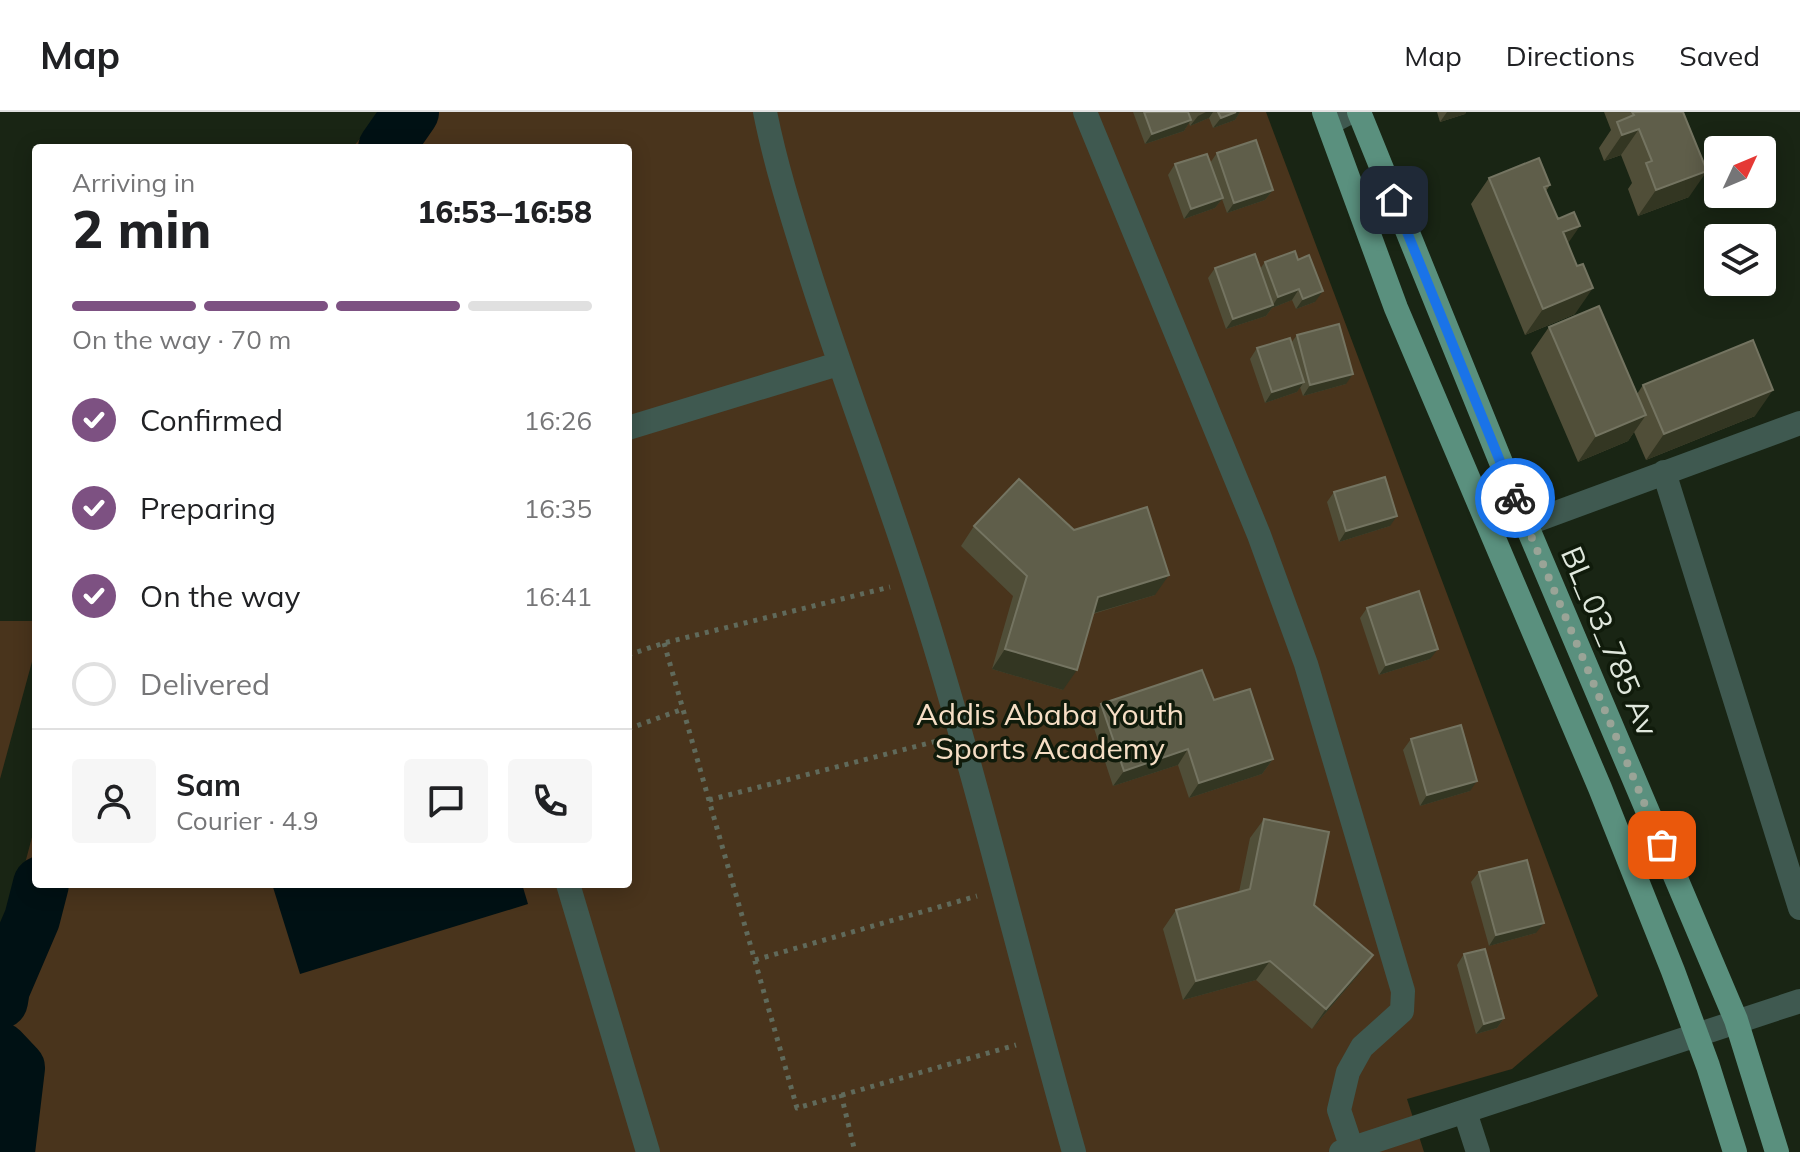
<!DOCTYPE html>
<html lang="en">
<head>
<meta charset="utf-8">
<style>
  body { margin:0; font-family:Mulish,sans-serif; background:#f6f6f6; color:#202124; height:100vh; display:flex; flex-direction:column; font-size:30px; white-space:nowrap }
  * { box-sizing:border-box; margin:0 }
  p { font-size:26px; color:#757577 }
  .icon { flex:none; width:44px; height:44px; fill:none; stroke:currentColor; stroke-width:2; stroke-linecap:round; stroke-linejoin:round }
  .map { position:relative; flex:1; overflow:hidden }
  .panel { position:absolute; left:32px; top:32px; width:600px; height:744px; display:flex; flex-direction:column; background:#fff; border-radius:8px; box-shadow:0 4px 20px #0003 }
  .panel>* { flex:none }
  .needle { width:52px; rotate:46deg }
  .buttons { position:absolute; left:1704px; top:24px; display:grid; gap:16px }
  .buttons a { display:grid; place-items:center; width:72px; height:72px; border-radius:8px; background:#fff; box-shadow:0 4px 20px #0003; font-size:40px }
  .pin { position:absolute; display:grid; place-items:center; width:68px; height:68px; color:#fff; margin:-34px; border-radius:16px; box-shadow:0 4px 12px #0006 }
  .courier { position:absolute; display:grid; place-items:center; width:80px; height:80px; margin:-40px; border:6px solid #1a73e8; border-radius:50%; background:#fff; color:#222; box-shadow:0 2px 10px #0007 }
  .head em { font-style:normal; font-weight:800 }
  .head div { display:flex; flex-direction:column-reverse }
  .head { display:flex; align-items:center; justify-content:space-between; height:136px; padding:0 40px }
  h1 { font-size:52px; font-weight:800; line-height:60px }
  .bar { display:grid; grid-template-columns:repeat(4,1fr); gap:12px 8px; align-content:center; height:96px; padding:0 40px }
  .bar i { height:10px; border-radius:6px; background:#e0e0e0 }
  .bar .active { background:#7d5182 }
  .bar p { grid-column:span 4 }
  .line { display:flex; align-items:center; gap:20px; padding:0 40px; border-top:2px solid #e0e0e0 }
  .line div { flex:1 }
  .round { display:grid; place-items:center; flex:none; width:84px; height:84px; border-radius:8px; background:#f6f6f6 }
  ol { padding:0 40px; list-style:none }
  li { display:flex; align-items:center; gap:24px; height:88px }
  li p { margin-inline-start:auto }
  li .icon { padding:8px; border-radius:50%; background:#7d5182; color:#fff; stroke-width:4 }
  li:last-child { color:#757577 }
  li i { width:44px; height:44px; border:4px solid #e0e0e0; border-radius:50% }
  header { display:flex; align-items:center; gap:48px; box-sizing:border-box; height:112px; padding:0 40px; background:#fff; border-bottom:2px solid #e0e0e0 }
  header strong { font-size:38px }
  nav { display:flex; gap:44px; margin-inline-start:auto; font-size:28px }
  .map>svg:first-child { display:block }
  .green { fill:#49341c }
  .water { fill:#001114 }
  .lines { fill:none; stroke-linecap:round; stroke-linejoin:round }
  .river { stroke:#001114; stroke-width:56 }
  .path { stroke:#606a5b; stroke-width:5; stroke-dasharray:4 6; stroke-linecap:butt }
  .minor { stroke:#3f5950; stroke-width:24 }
  .primary { stroke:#5a907e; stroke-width:24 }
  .wall { fill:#504e38 }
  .shaded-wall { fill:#333622 }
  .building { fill:#5f5e4a; stroke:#747461; stroke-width:2 }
  .done { stroke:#9aa497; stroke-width:8; stroke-dasharray:0 14.4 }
  .route { stroke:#1a73e8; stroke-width:10 }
  .labels { text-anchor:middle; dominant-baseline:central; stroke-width:7; stroke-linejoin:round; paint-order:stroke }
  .street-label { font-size:30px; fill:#e0e8dd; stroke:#101b0b }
  .park-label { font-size:30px; fill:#f6dec5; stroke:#101b0b }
</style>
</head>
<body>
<header>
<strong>Map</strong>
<nav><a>Map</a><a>Directions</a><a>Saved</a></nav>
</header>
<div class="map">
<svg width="1800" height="1040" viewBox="0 0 1800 1040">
  <rect width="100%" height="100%" fill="#192514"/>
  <path class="green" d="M383,0H1266L1598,884L1512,957L1407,987L1424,1040H0V846L36,710V772H628V36H352Z
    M0,509H36V535L0,667Z"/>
  <path class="water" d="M272,772H522L528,792L300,862Z"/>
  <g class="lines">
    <path class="river" d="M386,36L411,0
      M0,889L2,877L32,807L41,772
      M0,938L17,956L7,1040"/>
    <path class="path" d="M664,531L797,996L1016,933
      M628,543L664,531L890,475
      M628,617L683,597
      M709,688L937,629
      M755,848L977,784
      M841,982L855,1040"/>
    <path class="minor" d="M765,0C775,50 790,98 805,146C839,256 881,364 916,473C976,660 1020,851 1074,1040
      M1085,0L1259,423L1306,552L1403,879L1402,899L1362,935L1348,960L1339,998L1352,1037
      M1329,11L1350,0
      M628,316L838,252
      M1664,360L1800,796
      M1526,412L1800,311
      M568,772L648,1040
      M1465,1000L1478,1040
      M1341,1040L1800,889"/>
    <path class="primary" d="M1324,0L1396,196L1600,676L1673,859L1708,954L1735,1040
      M1359,0L1526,412L1736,908L1777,1040"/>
  </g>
  <path class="wall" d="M1133,0H1240L1235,8L1213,16L1209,6L1190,14L1189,11L1184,19L1145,32Z
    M1437,0H1466L1465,2L1440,10Z
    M1604,0H1683L1689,85L1638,104L1628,77L1632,71L1621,43L1604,49L1599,36L1611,18Z
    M1217,41L1273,78L1265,88L1227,101L1222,87L1215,96L1184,107L1168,63L1175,52L1210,51Z
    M1489,66L1550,73L1546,79L1568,131L1575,202L1525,223L1471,92Z
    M1265,150L1315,190L1296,197L1292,188L1272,196L1266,204L1226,217L1208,166L1215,156L1260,157Z
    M1549,215L1637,282L1643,273L1755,304L1646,348L1634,320L1628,329L1578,350L1531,241Z
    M1297,223L1346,272L1303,284L1300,275L1297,280L1265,291L1250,247L1257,236L1291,231Z
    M1334,380L1390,414L1339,430L1327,390Z
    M974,414L1074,418L1155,483L1093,502L1063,578L992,557L1013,484L961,434Z
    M1367,496L1430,547L1379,563L1360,506Z
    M1214,588L1273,647L1262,662L1189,686L1178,653L1113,674L1091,607L1101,592Z
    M1411,627L1470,679L1420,694L1403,638Z
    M1264,707L1314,793L1359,862L1312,917L1256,868L1183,888L1163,817L1176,798L1239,780L1250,726Z
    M1479,760L1536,821L1489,834L1471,770Z
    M1464,842L1504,906L1497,916L1476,922L1457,853Z"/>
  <path class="shaded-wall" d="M1206,0H1213L1209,6L1190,14L1198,4Z
    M1236,0H1240L1235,8L1213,16L1221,6Z
    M1447,0H1466L1465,2L1440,10Z
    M1191,8L1184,19L1145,32L1152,22Z
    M1639,17L1621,43L1604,49L1622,23Z
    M1707,59L1689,85L1638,104L1656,78Z
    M1273,78L1265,88L1227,101L1234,91Z
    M1223,86L1215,96L1184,107L1191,97Z
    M1580,114L1562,140L1563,120Z
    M1593,176L1575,202L1525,223L1543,197Z
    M1299,177L1292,188L1272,196L1266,204L1226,217L1233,207L1273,193L1278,185Z
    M1323,179L1315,190L1296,197L1303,187Z
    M1353,262L1346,272L1303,284L1310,273Z
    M1304,270L1297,280L1265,291L1272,280Z
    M1773,278L1755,304L1646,348L1664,322Z
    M1646,303L1628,329L1578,350L1596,324Z
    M1397,404L1390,414L1339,430L1346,419Z
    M1169,463L1155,483L1084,504L1098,485Z
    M1005,537L1077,558L1063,578L992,557Z
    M1438,537L1430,547L1379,563L1386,553Z
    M1188,637L1178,653L1113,674L1124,659Z
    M1273,647L1262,662L1189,686L1199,671Z
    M1477,669L1470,679L1420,694L1427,683Z
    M1544,811L1536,821L1489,834L1496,823Z
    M1373,843L1359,862L1312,917L1326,897Z
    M1270,849L1256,868L1183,888L1196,869Z
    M1504,906L1497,916L1476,922L1484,912Z"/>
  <path class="building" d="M1144,0H1188L1191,8L1152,22Z
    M1218,0H1236L1221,6Z
    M1632,0H1683L1707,59L1656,78L1646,51L1652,49L1639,17L1622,23L1617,10L1634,3Z
    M1256,28L1273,78L1234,91L1217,41Z
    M1207,42L1223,86L1191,97L1175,52Z
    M1539,46L1550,73L1544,75L1558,107L1574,100L1580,114L1563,120L1577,154L1583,152L1593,176L1543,197L1489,66Z
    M1295,139L1298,148L1309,143L1323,179L1303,187L1299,177L1278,185L1265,150Z
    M1255,142L1273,193L1233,207L1215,156Z
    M1599,194L1646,303L1596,324L1549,215Z
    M1339,212L1353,262L1310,273L1297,223Z
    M1290,226L1304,270L1272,280L1257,236Z
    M1753,228L1773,278L1664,322L1643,273Z
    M1385,365L1397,404L1346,419L1334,380Z
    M1019,367L1074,418L1147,395L1169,463L1098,485L1077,558L1005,537L1027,464L974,414Z
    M1419,479L1438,537L1386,553L1367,496Z
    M1202,558L1214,588L1250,577L1273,647L1199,671L1188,637L1124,659L1101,592Z
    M1461,613L1477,669L1427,683L1411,627Z
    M1264,707L1329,720L1314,793L1373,843L1326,897L1270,849L1196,869L1176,798L1250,777Z
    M1527,748L1544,811L1496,823L1479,760Z
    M1485,837L1504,906L1484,912L1464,842Z"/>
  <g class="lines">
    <path class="done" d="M1515,386L1662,733"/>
    <path class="route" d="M1394,88L1515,386"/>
  </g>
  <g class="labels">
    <g class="street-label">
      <text transform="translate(1610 529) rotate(67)">BL_03_785 Av</text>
    </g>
    <g class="park-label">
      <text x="1050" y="602">Addis Ababa Youth<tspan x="1050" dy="34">Sports Academy</tspan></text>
    </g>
  </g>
</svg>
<div class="buttons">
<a><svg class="needle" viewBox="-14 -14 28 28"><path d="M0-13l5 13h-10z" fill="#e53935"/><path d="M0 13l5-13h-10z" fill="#757577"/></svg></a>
<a><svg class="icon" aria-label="layers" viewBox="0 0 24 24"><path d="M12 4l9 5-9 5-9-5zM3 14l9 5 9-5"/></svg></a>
</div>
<div class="pin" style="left:1662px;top:733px;background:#ea580c"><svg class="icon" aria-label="bag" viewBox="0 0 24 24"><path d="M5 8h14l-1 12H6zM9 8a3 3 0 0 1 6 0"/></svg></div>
<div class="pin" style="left:1394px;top:88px;background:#1f2937"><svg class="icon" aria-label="home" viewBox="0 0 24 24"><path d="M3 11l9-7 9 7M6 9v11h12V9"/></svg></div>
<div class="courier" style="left:1515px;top:386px"><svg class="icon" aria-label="bike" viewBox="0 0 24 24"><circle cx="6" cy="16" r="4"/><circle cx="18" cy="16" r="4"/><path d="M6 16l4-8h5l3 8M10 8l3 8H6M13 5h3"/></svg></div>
<section class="panel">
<div class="head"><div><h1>2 min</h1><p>Arriving in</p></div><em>16:53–16:58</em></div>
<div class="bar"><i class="active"></i><i class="active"></i><i class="active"></i><i></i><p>On the way · 70 m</p></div>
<ol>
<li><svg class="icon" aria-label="check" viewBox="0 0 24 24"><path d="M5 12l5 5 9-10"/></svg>Confirmed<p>16:26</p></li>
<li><svg class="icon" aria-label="check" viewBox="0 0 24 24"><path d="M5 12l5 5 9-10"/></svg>Preparing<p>16:35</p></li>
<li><svg class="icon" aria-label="check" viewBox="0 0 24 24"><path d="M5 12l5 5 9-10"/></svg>On the way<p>16:41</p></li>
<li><i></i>Delivered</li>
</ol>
<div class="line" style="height:144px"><a class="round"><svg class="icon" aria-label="person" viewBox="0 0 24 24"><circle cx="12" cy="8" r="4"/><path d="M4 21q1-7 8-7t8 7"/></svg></a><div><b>Sam</b><p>Courier · 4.9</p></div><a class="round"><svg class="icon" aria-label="chat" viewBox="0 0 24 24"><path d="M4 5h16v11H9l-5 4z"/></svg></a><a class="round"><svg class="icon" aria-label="phone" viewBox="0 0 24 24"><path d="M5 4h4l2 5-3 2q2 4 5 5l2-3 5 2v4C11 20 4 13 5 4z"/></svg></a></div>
</section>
</div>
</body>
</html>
